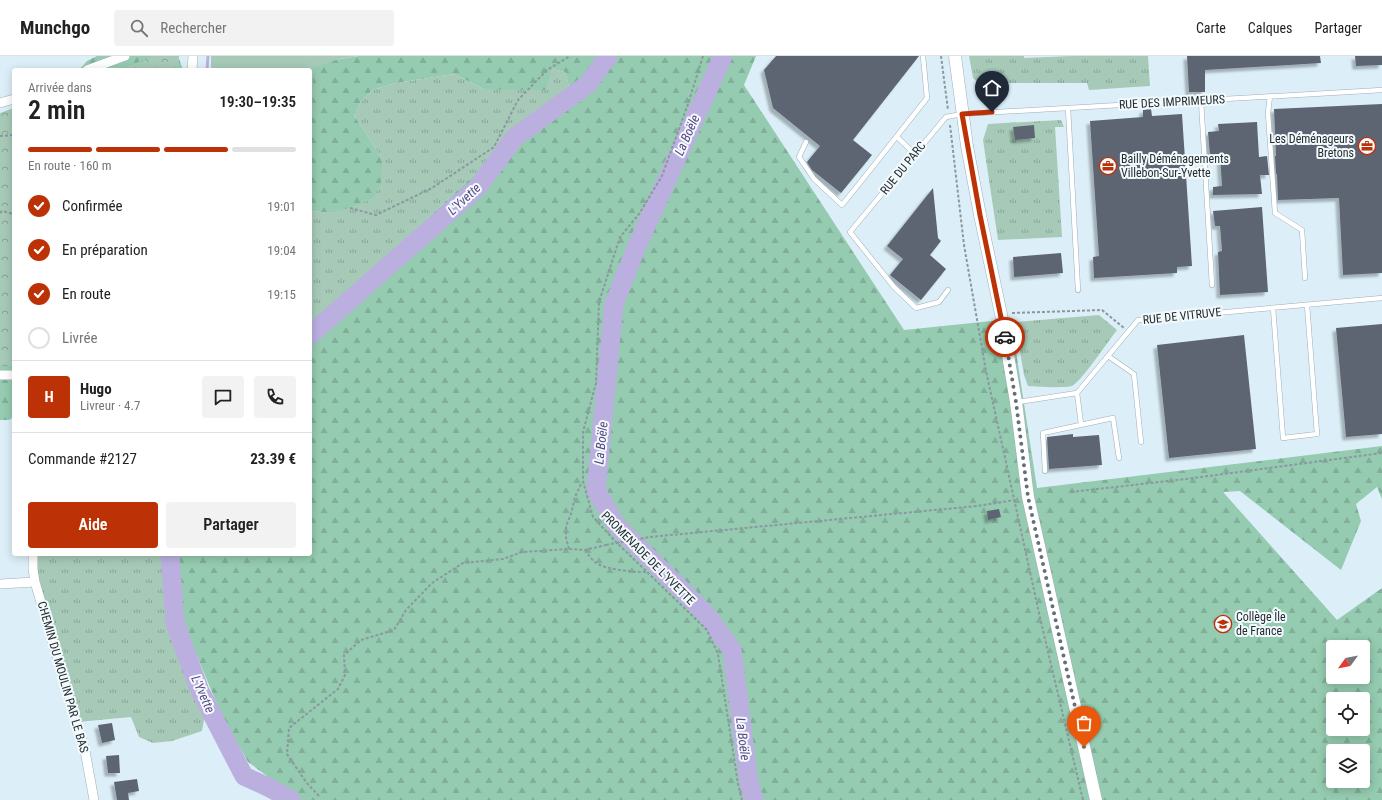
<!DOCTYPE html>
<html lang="fr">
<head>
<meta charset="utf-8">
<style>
  body { margin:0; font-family:"Roboto Condensed",sans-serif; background:#f2f2f2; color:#222; height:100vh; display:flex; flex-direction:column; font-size:15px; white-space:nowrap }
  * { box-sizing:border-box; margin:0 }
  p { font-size:13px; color:#767676 }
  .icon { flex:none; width:22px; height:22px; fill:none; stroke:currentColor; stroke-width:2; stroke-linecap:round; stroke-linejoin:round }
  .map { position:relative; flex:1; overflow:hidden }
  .details { position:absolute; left:12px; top:12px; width:300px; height:488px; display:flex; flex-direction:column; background:#fff; border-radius:4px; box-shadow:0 2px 10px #0003 }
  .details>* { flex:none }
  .needle { width:26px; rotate:237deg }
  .buttons { position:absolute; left:1326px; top:584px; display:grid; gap:8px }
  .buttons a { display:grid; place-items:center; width:44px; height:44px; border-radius:4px; background:#fff; box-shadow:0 2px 10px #0003; font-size:20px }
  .pin { position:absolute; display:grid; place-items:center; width:34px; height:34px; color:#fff; margin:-41px -17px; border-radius:50% 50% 50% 0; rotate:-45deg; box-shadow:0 0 4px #0007 }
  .pin .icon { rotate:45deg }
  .courier { position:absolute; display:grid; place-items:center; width:40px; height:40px; margin:-20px; border:3px solid #bc3206; border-radius:50%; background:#fff; color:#222; box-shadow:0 1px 5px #0007 }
  .overview em { font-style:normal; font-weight:600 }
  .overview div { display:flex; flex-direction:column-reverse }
  .overview { display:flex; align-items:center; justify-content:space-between; height:68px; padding:0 16px }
  h1 { font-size:26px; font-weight:600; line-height:30px }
  .bar { display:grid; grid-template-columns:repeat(4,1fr); gap:6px 4px; align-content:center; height:48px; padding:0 16px }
  .bar i { height:5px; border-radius:3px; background:#e0e0e0 }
  .bar .active { background:#bc3206 }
  .bar p { grid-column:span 4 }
  .line { display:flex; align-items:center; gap:10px; padding:0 16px; border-top:1px solid #e0e0e0 }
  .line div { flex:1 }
  .round { display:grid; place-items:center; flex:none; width:42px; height:42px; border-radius:4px; background:#f2f2f2 }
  ol { padding:0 16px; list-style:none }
  li { display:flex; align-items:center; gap:12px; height:44px }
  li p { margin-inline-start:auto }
  li .icon { padding:4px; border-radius:50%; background:#bc3206; color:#fff; stroke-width:4 }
  li:last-child { color:#767676 }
  li i { width:22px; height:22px; border:2px solid #e0e0e0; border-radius:50% }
  .primary-button { display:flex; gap:8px; margin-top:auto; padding:8px 16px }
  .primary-button a { flex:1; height:46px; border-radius:4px; background:#bc3206; color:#fff; font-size:16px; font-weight:600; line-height:46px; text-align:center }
  .primary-button a+a { background:#f2f2f2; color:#222 }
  header { display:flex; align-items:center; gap:24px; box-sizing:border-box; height:56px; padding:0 20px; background:#fff; border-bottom:1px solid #e0e0e0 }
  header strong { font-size:19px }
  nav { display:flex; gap:22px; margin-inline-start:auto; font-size:14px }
  .search { width:280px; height:36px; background:#f2f2f2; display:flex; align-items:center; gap:10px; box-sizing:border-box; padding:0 14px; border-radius:4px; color:#767676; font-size:15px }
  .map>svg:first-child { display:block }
  .grass { fill:url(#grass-tufts) }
  .forest { fill:url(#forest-firs); fill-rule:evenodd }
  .park { fill:url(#park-crowns) }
  .pitch { fill:#a7cab8 }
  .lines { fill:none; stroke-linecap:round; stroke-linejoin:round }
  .stream { stroke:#baafdf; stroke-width:3 }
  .river { stroke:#baafdf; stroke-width:19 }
  .building { fill:#5d6573; filter:url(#shadow) }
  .service-casing { stroke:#9dafb8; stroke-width:5.5 }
  .minor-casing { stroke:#9dafb8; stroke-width:10 }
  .tertiary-casing { stroke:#9dafb8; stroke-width:13 }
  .path { stroke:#8a989f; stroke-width:2; stroke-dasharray:3 2; stroke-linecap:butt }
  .service { stroke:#fff; stroke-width:4.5 }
  .minor { stroke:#fff; stroke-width:9 }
  .tertiary { stroke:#fff; stroke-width:12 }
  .path-bridge { stroke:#8a989f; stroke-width:2; stroke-dasharray:3 2; stroke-linecap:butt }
  .done { stroke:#657076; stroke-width:4; stroke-dasharray:0 7.2 }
  .route { stroke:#bc3206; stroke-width:5 }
  .labels { text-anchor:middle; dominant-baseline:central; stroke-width:4; stroke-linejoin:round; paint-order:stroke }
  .street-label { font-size:12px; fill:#252c30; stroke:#f3fafe }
  .poi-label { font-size:12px; fill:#252c30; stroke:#f3fafe; text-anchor:start }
  .water-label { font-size:13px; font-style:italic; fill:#594783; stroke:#f3fafe }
</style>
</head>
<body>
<header>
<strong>Munchgo</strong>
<div class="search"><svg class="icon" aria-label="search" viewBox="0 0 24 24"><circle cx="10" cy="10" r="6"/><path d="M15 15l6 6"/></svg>Rechercher</div>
<nav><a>Carte</a><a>Calques</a><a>Partager</a></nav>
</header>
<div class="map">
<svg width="1382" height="744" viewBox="0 0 1382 744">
  <defs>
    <pattern id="grass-tufts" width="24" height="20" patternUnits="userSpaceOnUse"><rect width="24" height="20" fill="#a7cab8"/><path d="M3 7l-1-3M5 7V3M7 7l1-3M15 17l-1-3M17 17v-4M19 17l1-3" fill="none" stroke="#88a496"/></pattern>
    <pattern id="forest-firs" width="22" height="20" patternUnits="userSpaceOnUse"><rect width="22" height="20" fill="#95cbb0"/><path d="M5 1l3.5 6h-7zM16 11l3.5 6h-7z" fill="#80ae98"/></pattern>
    <pattern id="park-crowns" width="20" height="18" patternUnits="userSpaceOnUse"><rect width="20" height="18" fill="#a7cab8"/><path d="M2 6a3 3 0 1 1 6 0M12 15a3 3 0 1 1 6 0" fill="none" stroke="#88a496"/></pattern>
    <filter id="shadow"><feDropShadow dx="-3.5" dy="3.5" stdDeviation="1" flood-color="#0004"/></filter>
  </defs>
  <rect width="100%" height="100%" fill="#dceff8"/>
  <path class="grass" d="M969,0H1024V2L1071,0H1148L1150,30L1089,34L1087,27H1011L980,28L973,22Z
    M552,13L565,16L569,30L310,272V155L332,157L372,143L382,103L354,59L360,47L372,34L396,27L454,18L484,33Z
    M1061,64L1064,71H1055L1062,181L998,184L983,84L988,68Z
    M1099,259L1117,274C1109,284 1081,326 1072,330C1066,332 1036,331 1028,330L1024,319L1015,266Z
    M36,498H170L175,567L200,635L207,647L202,675L172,685L153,687L139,681L131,661L78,666L35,510Z"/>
  <path class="forest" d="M97,0H178L183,14H79L87,5Z
    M359,0H756L744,29L904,274L1011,263L1037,432L1382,390V443L1377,431L1356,448L1361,465L1341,514L1240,435L1223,436L1337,564L1382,532V744H300L248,706L221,658L183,566L178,498H310V272L569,30L565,16L552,13L546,34L484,33L454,18L396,27L372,34L360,47L354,59L382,103L381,129L372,143L355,150L332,157L310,155V72L311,71L309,8ZM1333,591H1363V621H1333ZM1333,643H1363V673H1333ZM1333,695H1363V725H1333Z
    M0,252L14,288V361L9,364H0Z"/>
  <path class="park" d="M153,0H179V14H120Z
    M14,52V310H0V57Z"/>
  <path class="pitch" d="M211,0H359L339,3L313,12L312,59L310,72V14H211Z"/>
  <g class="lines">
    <path class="stream" d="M207,14L208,0"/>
    <path class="river" d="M723,0L636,192L614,248L596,434L616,469L707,559L732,594L749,726L754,744
      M310,279L478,131L514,82L588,28L608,0
      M170,498L175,567L200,635L244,720L270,732L291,744"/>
  </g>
  <path class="building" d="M776,0H919L853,84L872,99L841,137L812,114L807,106L820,90L773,52L764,14Z
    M1187,0H1320L1321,7L1205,14V36H1189Z
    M1355,0H1382V9L1356,10Z
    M1382,48V217L1343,219L1339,142L1278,144L1277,118H1276L1275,100H1276L1274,53Z
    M1151,53L1152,60L1182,58L1192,210L1177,211V217L1094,222L1093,201L1099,200L1090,65L1143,61V54Z
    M1257,66L1259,101L1267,100L1269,119H1260L1262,138L1213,139V131L1222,130L1220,98L1210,99L1208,76L1219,75L1218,68Z
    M1034,69L1035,82L1015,84L1013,71Z
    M933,132L938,182L941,185L930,199L946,213L921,244L890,219L903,203L887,190Z
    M1262,151L1268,236L1220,239L1218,196L1222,195L1220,170H1215L1213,155Z
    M1061,197L1063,217L1014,221L1013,201Z
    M1382,268V378L1346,381L1336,272Z
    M1244,279L1256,393L1169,402L1157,289Z
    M1073,378V381L1099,379L1102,409L1049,413L1047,381Z
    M999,453L1001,461L988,464L987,455Z
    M112,667L115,684L102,687L98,669Z
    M119,699L120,717H108L106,700Z
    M137,723L139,735L128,737L129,744H117L114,726Z"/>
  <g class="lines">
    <defs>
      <path id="service" d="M1270,40L1268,57L1275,157L1302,174L1305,222
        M1201,44L1212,229
        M1068,52L1078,234
        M897,81L915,98
        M806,86L799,101L814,123L842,149L871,113L927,42L923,0
        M948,234L939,246L916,252L894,231L850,176L946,61L962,58L1382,34
        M1273,252L1283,382L1317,378L1307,249
        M1108,300L1134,318L1141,386
        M1077,337L1081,368
        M1018,346L1077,337L1138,264L1382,242
        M1045,415L1043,377L1113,362L1119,402"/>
      <path id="minor" d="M87,14L125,0
        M192,14L193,0
        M0,47L14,43
        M0,319H14
        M33,498V513L35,526L85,695L94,744
        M0,528L35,526"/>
      <path id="tertiary" d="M955,0L967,90L980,159L1001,258L1016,346L1028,441L1096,744"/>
    </defs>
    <use href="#service" class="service-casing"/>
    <use href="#minor" class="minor-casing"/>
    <use href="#tertiary" class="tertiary-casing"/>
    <path class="path" d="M703,0L688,48L662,120L639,158L620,181L599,246L596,327L583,376V425L593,461L615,485L707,574L718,598L738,728L742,744
      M941,0L948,54
      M950,69L964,189L986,315L1041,566L1083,744
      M0,80L14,79
      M350,152L376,159L432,132L494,91L518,44L547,14L570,0
      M0,157L2,155L14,158
      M1012,257L1102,254L1124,272
      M1071,436L1186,423L1382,397
      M650,481L977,450L1015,444
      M569,493L566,482V470L571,458L575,441L582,426
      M585,494C588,498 591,503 595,506C605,514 634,516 647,516
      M319,740L306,726L287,698L289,672L338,633L345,619L344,599L361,584L394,574L406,554L432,527L463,507L503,503L522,496L569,493L585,494L606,489"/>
    <use href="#service" class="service"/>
    <use href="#minor" class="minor"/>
    <use href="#tertiary" class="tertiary"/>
    <path class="path-bridge" d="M606,489L650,481"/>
  </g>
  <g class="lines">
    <path class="done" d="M1005,281L1016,346L1028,441L1084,691"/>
    <path class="route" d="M992,56L962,58L980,159L1005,281"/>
  </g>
  <defs>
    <symbol id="office-ring" viewBox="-11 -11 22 22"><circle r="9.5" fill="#f3fafe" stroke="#bc3206" stroke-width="1.5"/><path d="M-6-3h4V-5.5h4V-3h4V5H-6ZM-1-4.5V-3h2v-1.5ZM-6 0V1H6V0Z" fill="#bc3206"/></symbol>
    <symbol id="school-ring" viewBox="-11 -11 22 22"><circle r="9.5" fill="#f3fafe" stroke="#bc3206" stroke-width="1.5"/><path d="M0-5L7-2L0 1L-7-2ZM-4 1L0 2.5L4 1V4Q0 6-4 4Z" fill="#bc3206"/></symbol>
  </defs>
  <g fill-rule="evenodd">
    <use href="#office-ring" x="1357" y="80" width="20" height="20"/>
    <use href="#office-ring" x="1098" y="100" width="20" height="20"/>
    <use href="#school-ring" x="1213" y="558" width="20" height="20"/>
  </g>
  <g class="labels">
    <g class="street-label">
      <text transform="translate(1172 46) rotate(-3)">RUE DES IMPRIMEURS</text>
      <text transform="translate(903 112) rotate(-51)">RUE DU PARC</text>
      <text transform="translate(1182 260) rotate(-6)">RUE DE VITRUVE</text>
      <text transform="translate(648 502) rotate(45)">PROMENADE DE L'YVETTE</text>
      <text transform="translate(63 621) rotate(74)">CHEMIN DU MOULIN PAR LE BAS</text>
    </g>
    <g class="poi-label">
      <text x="1354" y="83" text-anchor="end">Les Déménageurs<tspan x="1354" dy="14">Bretons</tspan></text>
      <text x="1121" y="103">Bailly Déménagements<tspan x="1121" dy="14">Villebon-Sur-Yvette</tspan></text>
      <text x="1236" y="561">Collège Île<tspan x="1236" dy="14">de France</tspan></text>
    </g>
    <g class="water-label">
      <text transform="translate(687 79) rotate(-66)">La Boële</text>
      <text transform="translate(464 143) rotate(-43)">L'Yvette</text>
      <text transform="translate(601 387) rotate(-84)">La Boële</text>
      <text transform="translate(203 638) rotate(66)">L'Yvette</text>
      <text transform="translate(743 683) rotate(83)">La Boële</text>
    </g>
  </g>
</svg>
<div class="buttons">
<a><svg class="needle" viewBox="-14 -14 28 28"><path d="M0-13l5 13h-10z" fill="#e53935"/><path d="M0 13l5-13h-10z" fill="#767676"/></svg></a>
<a><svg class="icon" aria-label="locate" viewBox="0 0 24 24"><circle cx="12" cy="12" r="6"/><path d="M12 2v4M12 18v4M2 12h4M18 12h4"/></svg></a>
<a><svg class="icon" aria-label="layers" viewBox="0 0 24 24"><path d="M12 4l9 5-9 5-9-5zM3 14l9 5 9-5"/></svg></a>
</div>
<div class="pin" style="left:1084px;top:691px;background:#ea580c"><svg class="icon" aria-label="bag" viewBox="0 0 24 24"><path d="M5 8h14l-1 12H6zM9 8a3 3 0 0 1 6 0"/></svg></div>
<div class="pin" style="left:992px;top:56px;background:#1f2937"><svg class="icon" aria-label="home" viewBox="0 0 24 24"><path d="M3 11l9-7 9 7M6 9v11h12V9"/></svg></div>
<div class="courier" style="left:1005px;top:281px"><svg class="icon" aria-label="car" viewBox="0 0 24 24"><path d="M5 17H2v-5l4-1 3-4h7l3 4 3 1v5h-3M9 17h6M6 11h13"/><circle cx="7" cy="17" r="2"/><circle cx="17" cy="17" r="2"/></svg></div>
<section class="details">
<div class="overview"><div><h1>2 min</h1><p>Arrivée dans</p></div><em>19:30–19:35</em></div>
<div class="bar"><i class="active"></i><i class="active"></i><i class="active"></i><i></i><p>En route · 160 m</p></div>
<ol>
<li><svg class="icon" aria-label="check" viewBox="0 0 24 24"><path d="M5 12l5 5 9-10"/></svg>Confirmée<p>19:01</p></li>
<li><svg class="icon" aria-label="check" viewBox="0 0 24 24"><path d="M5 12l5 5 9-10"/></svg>En préparation<p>19:04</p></li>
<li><svg class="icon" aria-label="check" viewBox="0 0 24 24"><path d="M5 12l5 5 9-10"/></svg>En route<p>19:15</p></li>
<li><i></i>Livrée</li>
</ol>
<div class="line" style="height:72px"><b class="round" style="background:#bc3206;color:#fff">H</b><div><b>Hugo</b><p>Livreur · 4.7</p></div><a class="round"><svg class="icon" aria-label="chat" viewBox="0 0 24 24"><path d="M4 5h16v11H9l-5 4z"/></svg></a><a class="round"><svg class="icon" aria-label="phone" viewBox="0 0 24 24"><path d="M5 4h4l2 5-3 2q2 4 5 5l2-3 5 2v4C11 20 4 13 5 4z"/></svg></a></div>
<div class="line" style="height:52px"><div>Commande #2127</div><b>23.39 €</b></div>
<div class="primary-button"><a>Aide</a><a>Partager</a></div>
</section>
</div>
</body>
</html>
